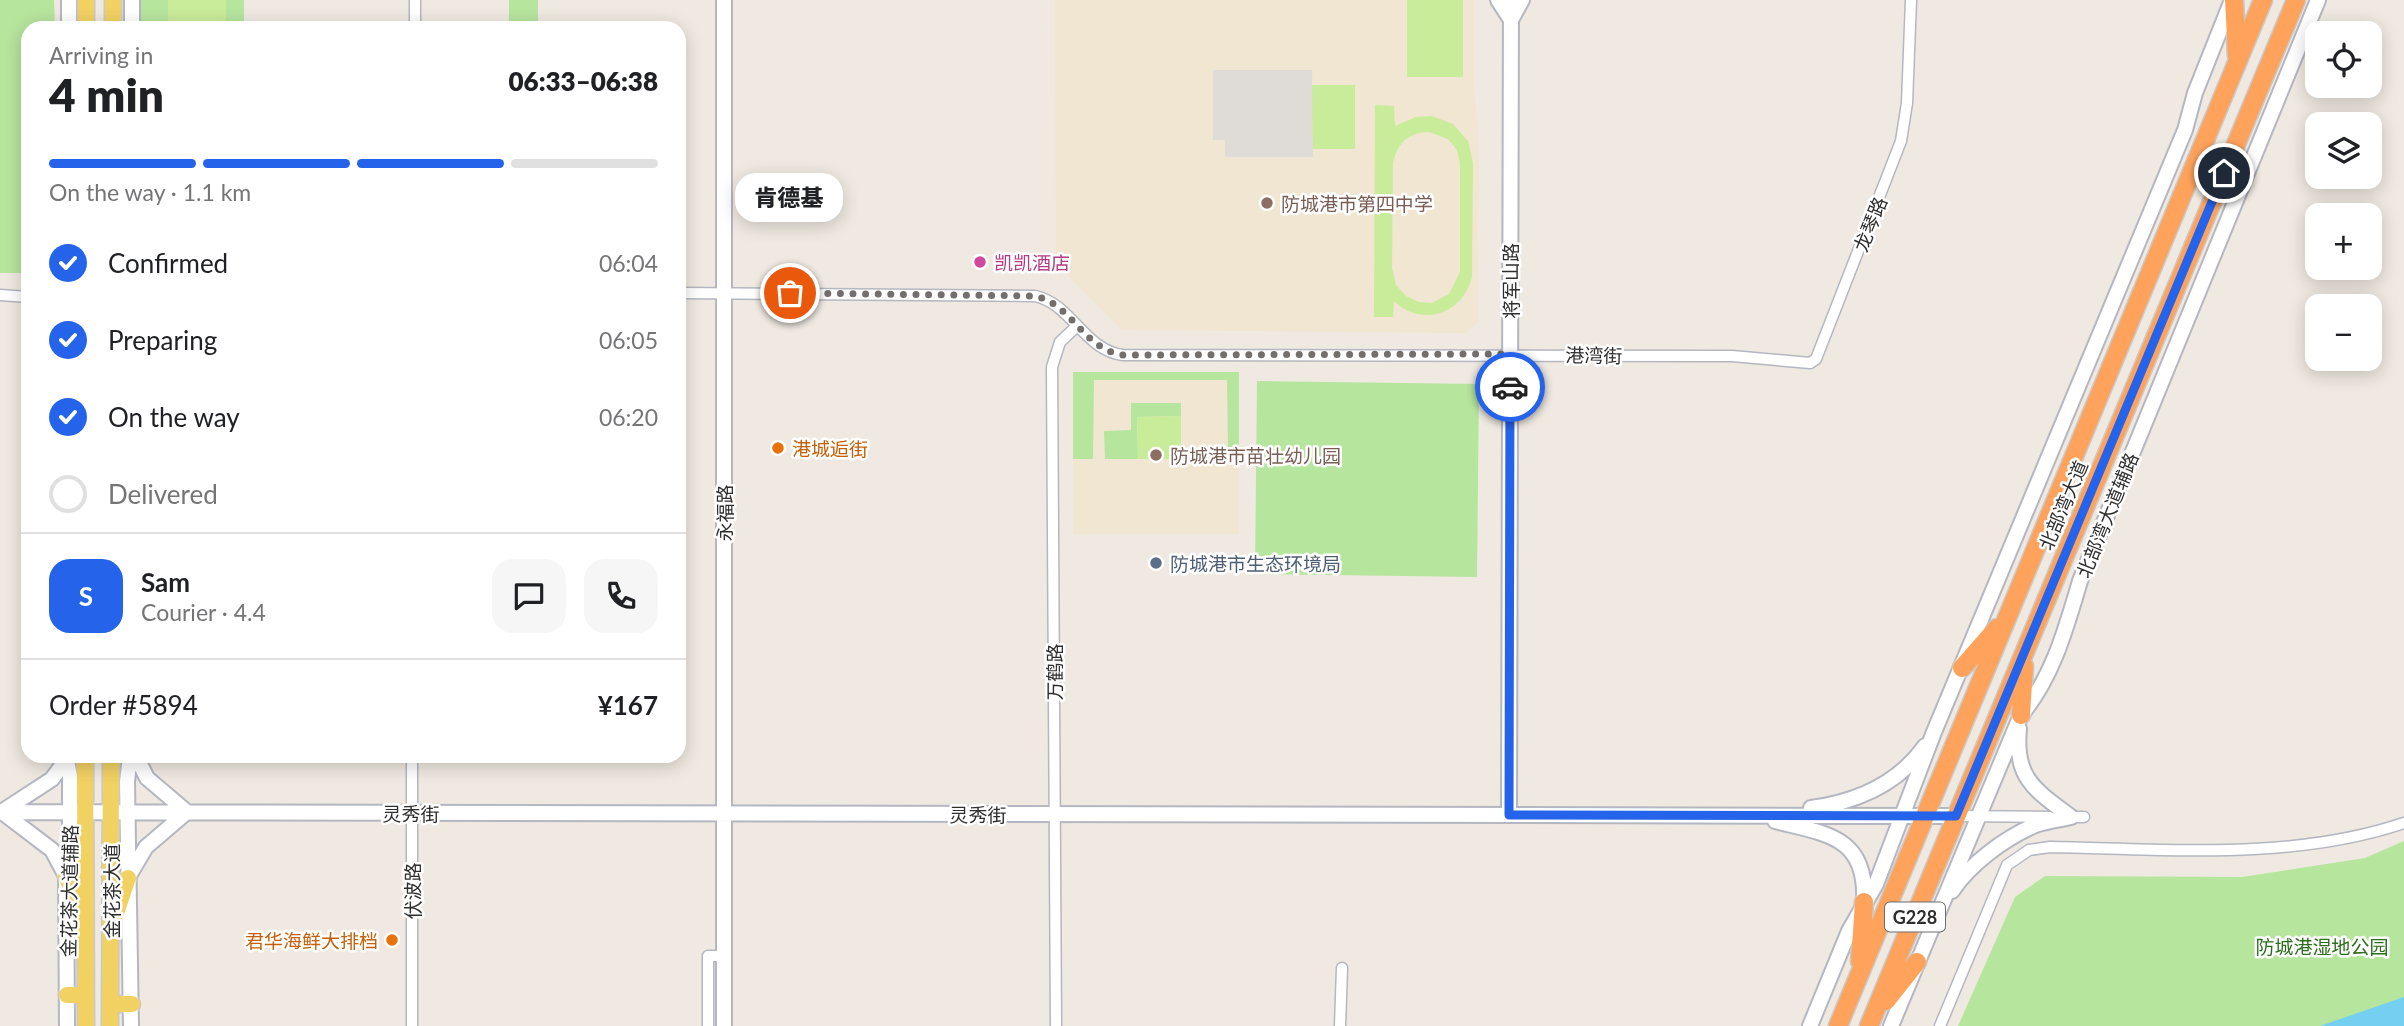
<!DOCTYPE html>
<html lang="en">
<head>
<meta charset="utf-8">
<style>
  body { margin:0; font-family:Lato,"Noto Sans SC",sans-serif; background:#f6f6f6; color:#202124; height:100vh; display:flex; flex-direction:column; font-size:26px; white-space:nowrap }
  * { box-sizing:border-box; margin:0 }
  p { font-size:23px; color:#757577 }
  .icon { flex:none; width:38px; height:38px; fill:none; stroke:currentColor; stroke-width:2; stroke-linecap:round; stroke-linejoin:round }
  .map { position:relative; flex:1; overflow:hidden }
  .drawer { position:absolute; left:21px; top:21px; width:665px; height:742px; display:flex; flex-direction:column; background:#fff; border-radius:21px; box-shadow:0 4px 18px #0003 }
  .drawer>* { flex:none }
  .buttons { position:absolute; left:2305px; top:21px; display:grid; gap:14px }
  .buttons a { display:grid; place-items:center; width:77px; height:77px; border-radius:14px; background:#fff; box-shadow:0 4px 18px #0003; font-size:35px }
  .pin { position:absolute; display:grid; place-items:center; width:60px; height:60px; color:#fff; margin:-30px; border:4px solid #fff; border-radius:50%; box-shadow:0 2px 7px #0007 }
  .courier { position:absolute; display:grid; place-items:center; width:70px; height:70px; margin:-35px; border:5px solid #2563eb; border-radius:50%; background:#fff; color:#222; box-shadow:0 2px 9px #0007 }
  .bubble { position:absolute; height:49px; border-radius:21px; background:#fff; box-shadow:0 4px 18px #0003; font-size:23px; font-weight:800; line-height:49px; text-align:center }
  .headline em { font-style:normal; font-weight:800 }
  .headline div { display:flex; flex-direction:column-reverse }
  .headline { display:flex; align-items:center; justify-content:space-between; height:119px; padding:0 28px }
  h1 { font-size:46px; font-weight:800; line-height:52px }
  .bar { display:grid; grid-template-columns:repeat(4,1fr); gap:10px 7px; align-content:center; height:84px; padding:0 28px }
  .bar i { height:9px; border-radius:5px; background:#e0e0e0 }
  .bar .active { background:#2563eb }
  .bar p { grid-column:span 4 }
  .line { display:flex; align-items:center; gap:18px; padding:0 28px; border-top:2px solid #e0e0e0 }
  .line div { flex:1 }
  .round { display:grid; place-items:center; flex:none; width:74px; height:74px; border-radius:21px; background:#f6f6f6 }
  ol { padding:0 28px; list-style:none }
  li { display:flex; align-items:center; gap:21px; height:77px }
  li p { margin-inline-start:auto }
  li .icon { padding:7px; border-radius:50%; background:#2563eb; color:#fff; stroke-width:4 }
  li:last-child { color:#757577 }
  li i { width:38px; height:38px; border:4px solid #e0e0e0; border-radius:50% }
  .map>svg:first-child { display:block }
  .education { fill:#f0e6d1 }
  .green { fill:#b6e59e }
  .pitch { fill:#c9ec9a; fill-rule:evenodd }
  .plaza { fill:#dfdcd8 }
  .water { fill:#75cff0 }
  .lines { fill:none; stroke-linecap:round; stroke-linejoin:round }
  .street-casing { stroke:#b4b7c1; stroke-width:13 }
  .secondary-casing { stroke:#b4b7c1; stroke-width:18 }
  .primary-casing { stroke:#c9c9c9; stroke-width:19 }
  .highway-casing { stroke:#c9c9c9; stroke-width:21 }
  .street { stroke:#fff; stroke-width:10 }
  .secondary { stroke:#fff; stroke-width:14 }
  .primary { stroke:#f2d163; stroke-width:16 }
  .highway { stroke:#ffa35c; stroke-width:18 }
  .done { stroke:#726f6d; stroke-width:7; stroke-dasharray:0 12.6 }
  .route { stroke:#2563eb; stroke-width:9 }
  .education-dot { fill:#8d6e63; stroke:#fff; stroke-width:2.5 }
  .hotel-dot { fill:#d1479c; stroke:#fff; stroke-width:2.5 }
  .food-dot { fill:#e8710a; stroke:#fff; stroke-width:2.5 }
  .service-dot { fill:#5c6f8a; stroke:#fff; stroke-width:2.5 }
  .labels { text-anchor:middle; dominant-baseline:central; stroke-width:5; stroke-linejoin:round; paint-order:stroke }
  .shield { fill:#fff; stroke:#6d6d6d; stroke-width:2 }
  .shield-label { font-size:18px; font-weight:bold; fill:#2e2e2e }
  .education-label { font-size:19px; fill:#785e54; stroke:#fff; text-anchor:start }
  .street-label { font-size:19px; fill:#2e2e2e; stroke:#fff }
  .hotel-label { font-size:19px; fill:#b23c85; stroke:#fff; text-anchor:start }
  .food-label { font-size:19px; fill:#c56008; stroke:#fff; text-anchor:start }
  .service-label { font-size:19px; fill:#4e5e75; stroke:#fff; text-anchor:start }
  .park-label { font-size:19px; fill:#2c6e1b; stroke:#fff }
</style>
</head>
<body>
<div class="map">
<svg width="2404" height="1026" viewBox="0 0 2404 1026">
  <rect width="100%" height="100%" fill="#efe9e1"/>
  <path class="education" d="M1055,0H1474V83L1479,143L1478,322L1466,333L1122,330L1056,264Z
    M1073,372H1239V534H1073Z"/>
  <path class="green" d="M0,0H54L55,28H28V273H0Z
    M141,0H244V28H141Z
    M509,0H538V28H509Z
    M1073,372H1239V451H1228L1227,380H1094L1093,459H1073Z
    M1257,381L1479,384L1477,577L1255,574Z
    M1131,403H1181V416L1137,417L1138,459H1105L1104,431L1131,430Z
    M2404,841V1026H1958L2015,897L2045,876L2242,877L2365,858Z"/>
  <path class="pitch" d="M168,0H226V23H168Z
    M1407,0H1463V77H1407Z
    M1312,85H1355V149H1312Z
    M1375,105L1394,106L1395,126L1416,117L1432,116L1453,124L1468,141L1473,163L1472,277C1463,314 1422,328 1394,301L1393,317H1374ZM1429,132L1448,139L1457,150L1460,163V272L1449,294L1432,303L1419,302L1406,296L1396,285L1392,268L1393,163C1397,143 1409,132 1429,132Z
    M1181,416V459H1138L1137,417Z"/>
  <path class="plaza" d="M1213,70H1312L1313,157H1225V140H1213Z"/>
  <path class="water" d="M2404,997V1026H2320Z"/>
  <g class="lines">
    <defs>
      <path id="street" d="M415,0V28
        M679,293L1035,296C1072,304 1084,350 1123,355L1732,356L1810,363L1816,359L1901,141L1907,103L1911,0
        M0,295L28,297
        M1956,816L2050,817
        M2065,817H2084
        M412,1026V756
        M708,1026V956H724
        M1056,1026L1052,367L1060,342L1077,326
        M1340,1026L1342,968
        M1940,1026L2007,865L2029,850L2050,847C2166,849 2292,861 2404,823"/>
      <path id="secondary" d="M1498,0L1511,20L1522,0
        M69,28V0
        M132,28V0
        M2019,729C2014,778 2035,790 2071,817
        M66,756L70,776V845L66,876L67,1026
        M130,756L127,782L131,1026
        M136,756L147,778L187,812
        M1811,808C1856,802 1898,784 1925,746
        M3,811L52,779L66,760
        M0,812L1956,816
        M2,812L52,850L66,876
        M1509,815L1511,0
        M1775,821C1826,834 1867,836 1864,901
        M130,874L146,847L187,812
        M1952,891C1970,864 2004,839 2033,826C2045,821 2059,820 2071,817
        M724,1026V0
        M1810,1026L1849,931L1876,884L1934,732L2185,130L2195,93L2232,0
        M1891,1026L2021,715C2053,677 2066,628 2080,581L2318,0"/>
      <path id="primary" d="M86,28V0
        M113,28V0
        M85,756L86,1026
        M66,876L82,912
        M115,916L128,878
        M67,995H86
        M110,1004H132
        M110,1026L111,756"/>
      <path id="highway" d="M2234,0L2237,56
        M1962,668L1997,628
        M2021,715L2024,666
        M1860,961L1864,902
        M1886,1001L1917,962
        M1838,1026L2263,0
        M1869,1026L2296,0"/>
    </defs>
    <use href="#street" class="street-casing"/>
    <use href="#secondary" class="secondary-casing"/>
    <use href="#primary" class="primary-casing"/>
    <use href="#highway" class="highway-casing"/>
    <use href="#street" class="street"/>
    <use href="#secondary" class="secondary"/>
    <use href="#primary" class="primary"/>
    <use href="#highway" class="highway"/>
  </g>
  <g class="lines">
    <path class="done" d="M790,293L1035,296C1072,304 1084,350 1123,355L1510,354V387"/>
    <path class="route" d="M1510,387L1509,815L1956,816L2224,173"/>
  </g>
  <g class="education-dot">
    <circle cx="1267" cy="203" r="7"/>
    <circle cx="1156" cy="455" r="7"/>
  </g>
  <circle class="hotel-dot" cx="980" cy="262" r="7"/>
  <g class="food-dot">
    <circle cx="778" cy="448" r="7"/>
    <circle cx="392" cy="940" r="7"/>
  </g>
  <circle class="service-dot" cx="1156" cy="563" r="7"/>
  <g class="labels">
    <rect class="shield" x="1885" y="902.5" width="60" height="29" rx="5"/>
    <g class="shield-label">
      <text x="1915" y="917">G228</text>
    </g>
    <g class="education-label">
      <text x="1281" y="203">防城港市第四中学</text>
      <text x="1170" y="455">防城港市苗壮幼儿园</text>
    </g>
    <g class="street-label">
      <text transform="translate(1870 224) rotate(-68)">龙琴路</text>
      <text transform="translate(1510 281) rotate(-90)">将军山路</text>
      <text transform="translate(1594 355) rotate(1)">港湾街</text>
      <text transform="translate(2063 505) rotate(-67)">北部湾大道</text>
      <text transform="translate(724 513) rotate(-90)">永福路</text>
      <text transform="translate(2107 515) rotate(-68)">北部湾大道辅路</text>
      <text transform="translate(1054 672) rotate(-90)">万鹤路</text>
      <text x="411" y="813">灵秀街</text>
      <text x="978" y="814">灵秀街</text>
      <text transform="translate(69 891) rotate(-89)">金花茶大道辅路</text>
      <text transform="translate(111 891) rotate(-90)">金花茶大道</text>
      <text transform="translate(412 891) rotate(-90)">伏波路</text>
    </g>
    <g class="hotel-label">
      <text x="994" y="262">凯凯酒店</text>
    </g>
    <g class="food-label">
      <text x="792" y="448">港城逅街</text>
      <text x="378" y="940" text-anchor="end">君华海鲜大排档</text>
    </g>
    <g class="service-label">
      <text x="1170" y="563">防城港市生态环境局</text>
    </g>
    <g class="park-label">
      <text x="2322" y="946">防城港湿地公园</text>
    </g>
  </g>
</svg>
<div class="buttons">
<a><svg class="icon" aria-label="locate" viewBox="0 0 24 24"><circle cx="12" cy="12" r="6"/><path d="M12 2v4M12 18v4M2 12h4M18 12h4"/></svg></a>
<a><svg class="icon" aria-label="layers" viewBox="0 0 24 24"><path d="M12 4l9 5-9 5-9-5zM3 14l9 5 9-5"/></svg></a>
<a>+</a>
<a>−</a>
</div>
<div class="pin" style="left:790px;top:293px;background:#ea580c"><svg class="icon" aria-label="bag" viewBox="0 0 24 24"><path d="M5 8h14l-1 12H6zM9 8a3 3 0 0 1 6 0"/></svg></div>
<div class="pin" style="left:2224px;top:173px;background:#1f2937"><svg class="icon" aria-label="home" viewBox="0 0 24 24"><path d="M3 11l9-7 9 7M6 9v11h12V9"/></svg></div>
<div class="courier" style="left:1510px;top:387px"><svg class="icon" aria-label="car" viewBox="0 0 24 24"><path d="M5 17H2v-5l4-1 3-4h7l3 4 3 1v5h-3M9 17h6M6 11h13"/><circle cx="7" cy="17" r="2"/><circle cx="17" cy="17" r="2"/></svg></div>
<div class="bubble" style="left:735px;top:173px;width:108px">肯德基</div>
<section class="drawer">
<div class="headline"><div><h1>4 min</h1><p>Arriving in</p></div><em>06:33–06:38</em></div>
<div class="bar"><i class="active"></i><i class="active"></i><i class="active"></i><i></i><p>On the way · 1.1 km</p></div>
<ol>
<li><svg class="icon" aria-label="check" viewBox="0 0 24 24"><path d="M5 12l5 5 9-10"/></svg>Confirmed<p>06:04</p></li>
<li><svg class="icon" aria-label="check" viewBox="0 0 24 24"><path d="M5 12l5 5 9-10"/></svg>Preparing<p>06:05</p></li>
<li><svg class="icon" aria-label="check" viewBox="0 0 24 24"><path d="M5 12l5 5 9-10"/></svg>On the way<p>06:20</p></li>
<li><i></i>Delivered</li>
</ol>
<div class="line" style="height:126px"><b class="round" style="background:#2563eb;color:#fff">S</b><div><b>Sam</b><p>Courier · 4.4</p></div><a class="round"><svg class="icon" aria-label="chat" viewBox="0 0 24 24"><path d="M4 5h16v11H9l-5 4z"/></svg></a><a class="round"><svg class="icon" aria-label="phone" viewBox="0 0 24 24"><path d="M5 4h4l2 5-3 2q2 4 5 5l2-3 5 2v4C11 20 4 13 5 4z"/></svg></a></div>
<div class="line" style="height:91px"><div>Order #5894</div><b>¥167</b></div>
</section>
</div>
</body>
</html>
